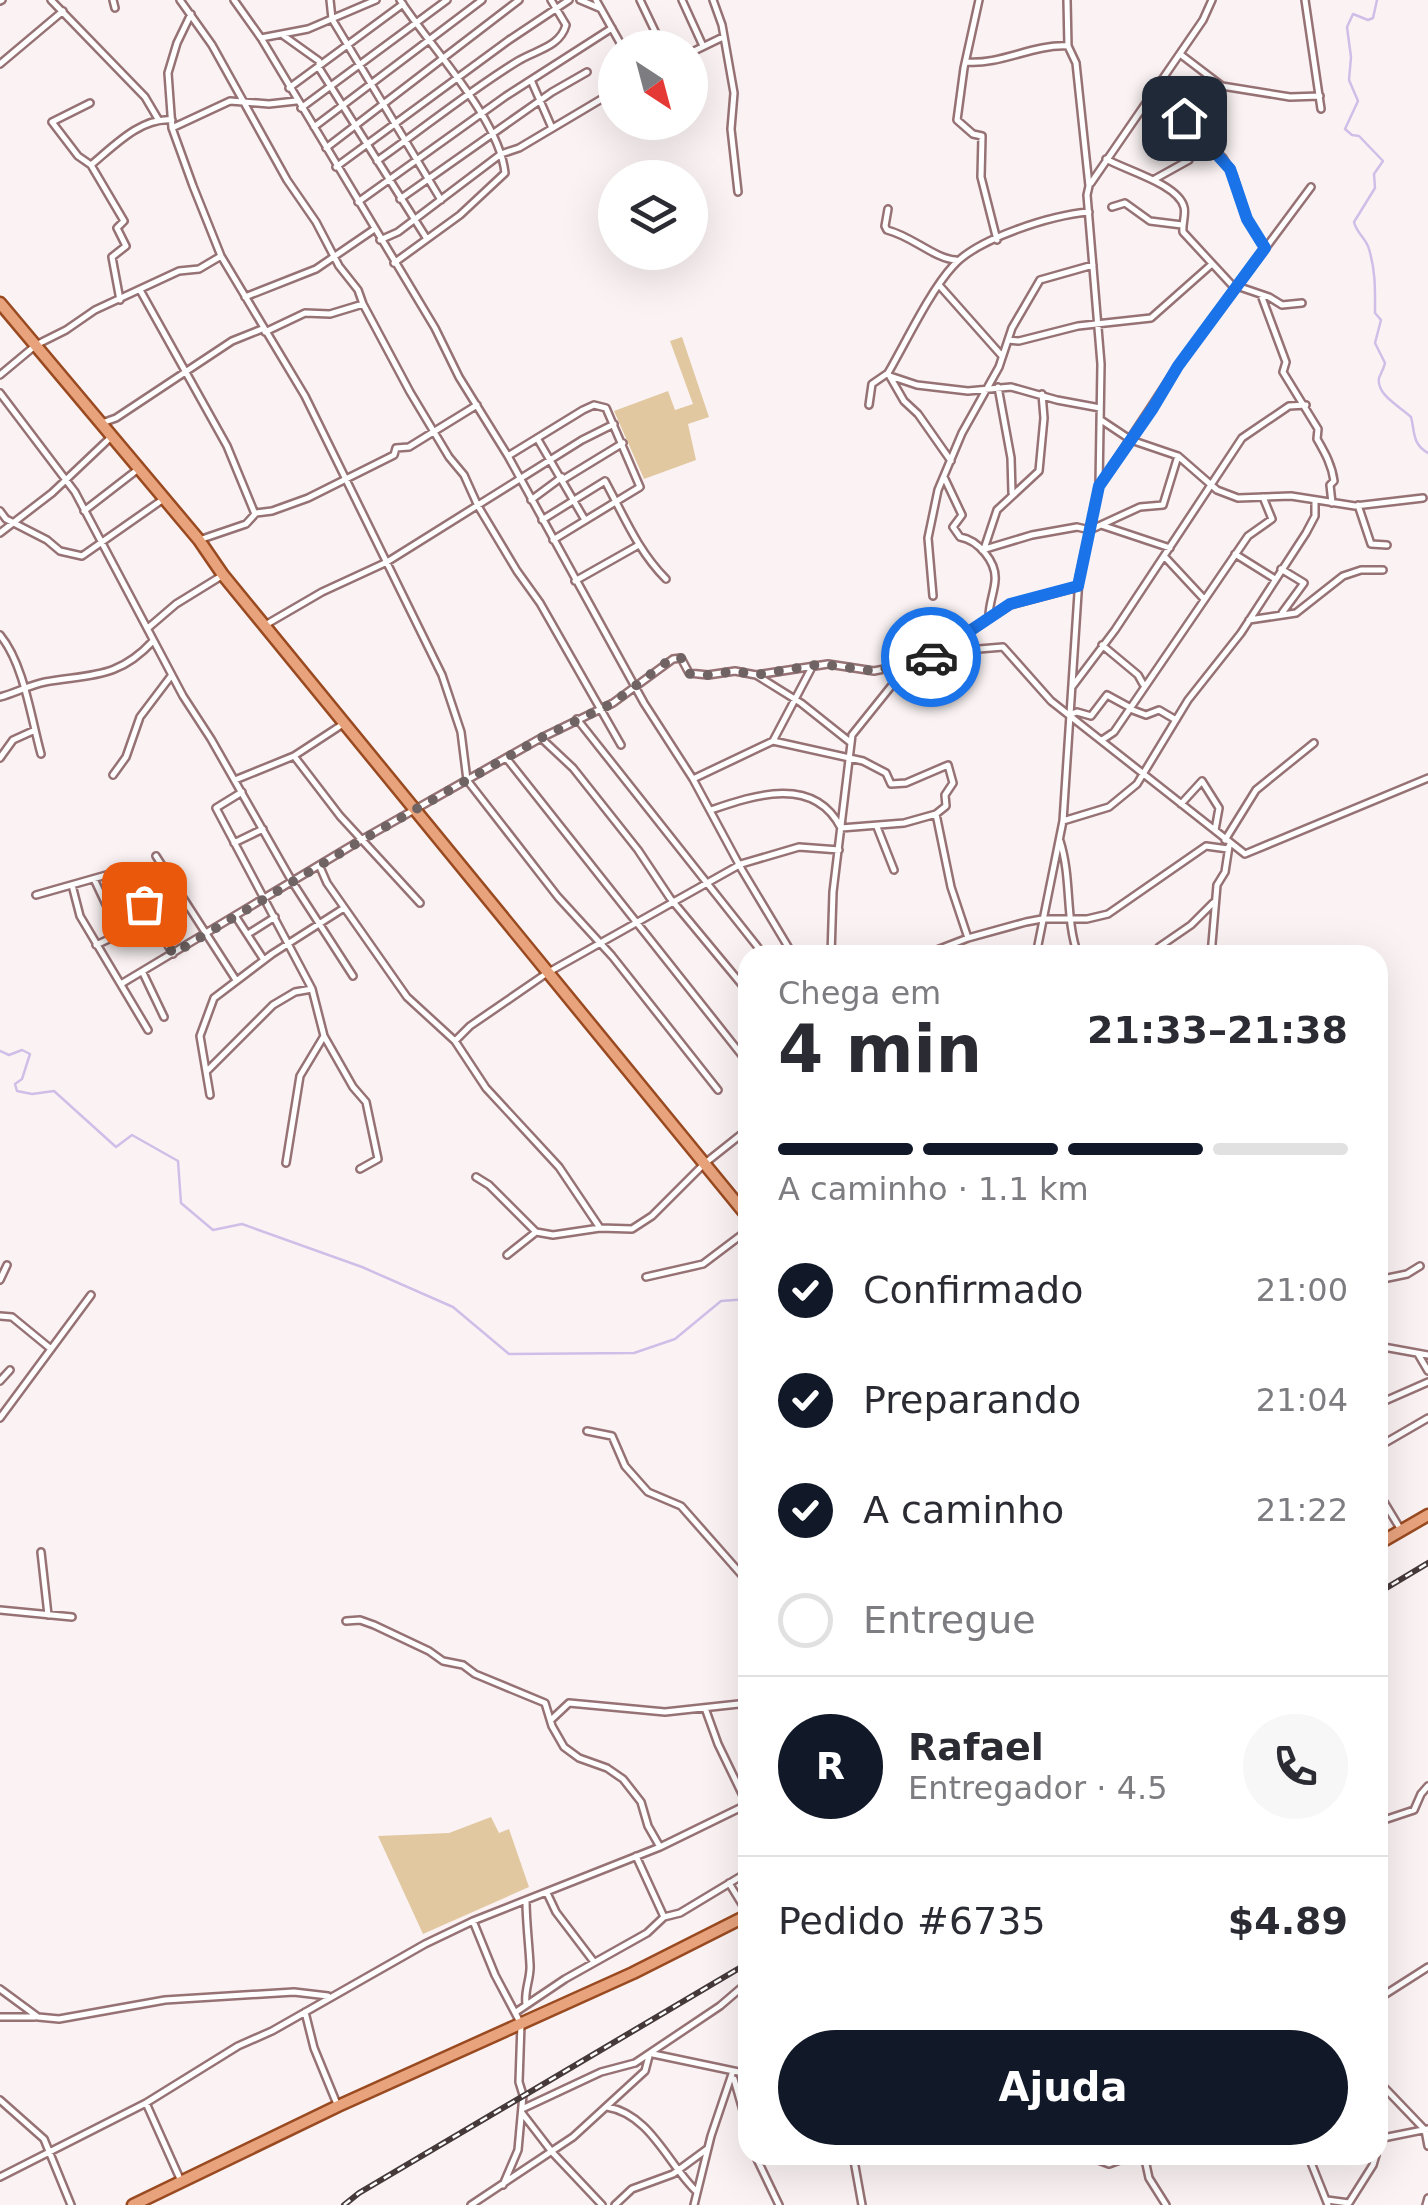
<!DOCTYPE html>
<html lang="pt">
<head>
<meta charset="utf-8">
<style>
  body { margin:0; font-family:"DejaVu Sans",sans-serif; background:#f7f7f7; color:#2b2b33; height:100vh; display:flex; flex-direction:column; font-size:38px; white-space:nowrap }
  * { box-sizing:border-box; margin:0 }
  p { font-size:32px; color:#7c7c81 }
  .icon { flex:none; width:55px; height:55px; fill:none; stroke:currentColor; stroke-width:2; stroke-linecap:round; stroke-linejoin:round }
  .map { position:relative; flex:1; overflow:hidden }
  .side { position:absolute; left:738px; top:945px; width:650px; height:1220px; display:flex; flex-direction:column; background:#fff; border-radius:30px; box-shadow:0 10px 40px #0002 }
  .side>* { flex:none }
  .needle { width:65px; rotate:144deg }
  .fabs { position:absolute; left:598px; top:30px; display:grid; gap:20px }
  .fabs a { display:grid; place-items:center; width:110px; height:110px; border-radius:50%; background:#fff; box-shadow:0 10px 40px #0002; font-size:50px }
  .pin { position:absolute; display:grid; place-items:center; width:85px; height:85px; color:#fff; margin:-42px; border-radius:20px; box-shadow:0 5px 15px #0006 }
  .courier { position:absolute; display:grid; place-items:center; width:100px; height:100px; margin:-50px; border:8px solid #1a73e8; border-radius:50%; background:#fff; color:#222; box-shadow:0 2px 12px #0007 }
  .head em { font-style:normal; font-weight:800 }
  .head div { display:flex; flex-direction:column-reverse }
  .head { display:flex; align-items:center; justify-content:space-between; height:170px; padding:0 40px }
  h1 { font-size:65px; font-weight:800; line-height:75px }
  .bar { display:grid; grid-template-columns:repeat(4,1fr); gap:15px 10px; align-content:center; height:120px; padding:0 40px }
  .bar i { height:12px; border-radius:8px; background:#e1e1e2 }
  .bar .on { background:#111827 }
  .bar p { grid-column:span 4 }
  .line { display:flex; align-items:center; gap:25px; padding:0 40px; border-top:2px solid #e1e1e2 }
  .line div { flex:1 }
  .round { display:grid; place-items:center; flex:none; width:105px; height:105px; border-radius:52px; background:#f7f7f7 }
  ol { padding:0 40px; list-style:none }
  li { display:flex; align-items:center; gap:30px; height:110px }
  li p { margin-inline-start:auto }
  li .icon { padding:10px; border-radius:50%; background:#111827; color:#fff; stroke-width:4 }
  li:last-child { color:#7c7c81 }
  li i { width:55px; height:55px; border:5px solid #e1e1e2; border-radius:50% }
  .primary-button { display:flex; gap:20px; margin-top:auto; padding:20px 40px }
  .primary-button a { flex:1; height:115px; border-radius:60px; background:#111827; color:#fff; font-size:40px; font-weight:800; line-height:115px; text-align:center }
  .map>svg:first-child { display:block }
  .green { fill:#e1c8a0 }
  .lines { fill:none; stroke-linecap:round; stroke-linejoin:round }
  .stream { stroke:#d0bee8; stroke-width:2.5 }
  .street-casing { stroke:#977275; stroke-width:10 }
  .primary-casing { stroke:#994a21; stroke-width:15 }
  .street { stroke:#fff; stroke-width:5 }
  .primary { stroke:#e8a37d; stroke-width:10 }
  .rail-casing { stroke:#46393a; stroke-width:6 }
  .rail { stroke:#fff; stroke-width:2.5; stroke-dasharray:8; stroke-linecap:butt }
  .done { stroke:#6f6363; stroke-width:10; stroke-dasharray:0 18 }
  .route { stroke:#1a73e8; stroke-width:12 }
</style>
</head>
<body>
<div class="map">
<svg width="1428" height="2205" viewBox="0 0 1428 2205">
  <rect width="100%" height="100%" fill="#fbf3f3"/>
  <path class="green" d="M682,337L709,417L688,424L696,460L644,479L614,411L668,391L675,410L693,404L670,341Z
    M491,1817L499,1833L509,1829L529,1887L423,1934L378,1836L449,1833Z"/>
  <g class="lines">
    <path class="stream" d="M1377,0L1373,18L1368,20L1353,14L1347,27L1351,57L1349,80L1358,101L1345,129L1352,135L1359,136L1383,161L1374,174L1375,188L1354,222C1357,234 1366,238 1369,249C1376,272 1375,292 1375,313L1381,320L1375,343L1385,363C1384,368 1381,373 1379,378C1376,395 1401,407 1411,417C1415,432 1412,444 1428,453
      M0,1051L9,1055L22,1050L30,1054L22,1079L15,1084L17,1091L32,1094L54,1091L116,1147L132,1135L178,1161L181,1203L213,1230L242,1224L362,1267L453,1307L509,1354L634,1353L675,1339L721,1301L748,1299"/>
    <defs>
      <path id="street" d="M51,0L145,97L158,119
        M113,0L115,8
        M180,0L212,45L287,180L316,222L339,266L358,290L363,304L410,392L449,457L464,475L478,506L517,571L540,603L621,745
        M234,0L261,38L435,328L459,377L508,456L644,703L693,779L742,870L793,955
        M330,0L332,19L441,200
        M580,0L599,8
        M596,0L623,48
        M640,0L663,48
        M682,0L703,46
        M713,0L722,25L734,93L731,129L738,192
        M979,0L964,68L957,120L973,134L982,136L981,177L997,240
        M1305,0L1321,109
        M0,1L2,0
        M191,14L177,43L168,73L172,128L193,186L221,256L305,396L442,675L461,732L467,780L558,897L612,956L718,1090
        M284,36L319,61V68L427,239
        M261,38L308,29L376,0
        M690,53L723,37
        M1180,54L1222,86L1290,97L1320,96
        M966,62C1002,65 1032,44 1068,46
        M0,64L63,11
        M531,80L552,128
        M289,88L403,4
        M1154,90L1223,158L1233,175L1247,219L1265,248
        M90,103L52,122L78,156L91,165
        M301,108L447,0
        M314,127L482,0
        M172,128L230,101L269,104L296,101
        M326,148L519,0
        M1106,159C1125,170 1178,184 1184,207C1186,214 1182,224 1183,232L1231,284L1269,297L1282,305L1302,303
        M377,161C424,128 469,91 518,61C536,50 560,47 566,25L551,0
        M336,167L509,40L569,0
        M1153,180L1189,160L1191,153L1206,141
        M1091,183L1203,20L1212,0
        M400,199L552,92L587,72
        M358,202L506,96L612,28
        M1112,207L1125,203L1150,221L1182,225
        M888,209L885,226L887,230C912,236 935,259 956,260
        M380,240L398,232L501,154L519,148L615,91
        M394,263L460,215L505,173C499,118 431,48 400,0
        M939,285L1002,356
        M140,290L227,446L255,514
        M1261,295L1286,362L1283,372L1318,429L1317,439C1325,453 1332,465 1334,481L1330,485L1332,503
        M245,297L316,269L373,230
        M120,300L112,257L126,246L117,228L124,221L91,165C114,146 141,117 172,120
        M265,332L305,313L330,314L363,304
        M1008,340L1019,341L1078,326L1151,318L1212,264
        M0,375L36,345L66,330L95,310L179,271L199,269L221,256
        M889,375L904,401L918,414L951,461
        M890,376L917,385L968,391L1011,387L1057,400L1100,408
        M998,387L1011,458L1012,493
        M0,393L75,492L183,696L211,739L293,883L353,976
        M869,405L872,384L888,373C906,342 930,291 953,266C978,238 1052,215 1089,212
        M1101,420L1131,440L1178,456L1217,490L1238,498L1291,496L1355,506L1423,498
        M102,423L116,418L232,341L262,329
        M537,438L585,520
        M508,456L583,410L594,405L606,408L640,487L553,540
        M944,477L962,515L953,527L960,537C978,540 997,562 995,581C994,593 989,604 989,616
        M564,479L623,443
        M1099,486L1178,366L1311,187
        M531,500L562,477
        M1358,505L1371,544L1387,545
        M0,511L6,519L47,540L60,551L82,556L162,500
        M84,511L137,470
        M542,520L605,481C624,516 638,551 666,579
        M1101,525L1170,548
        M0,533L52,493L110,438
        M199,540L246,524L256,513L272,511L308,498L394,455L396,448L409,447L477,405
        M984,549L997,510L1039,471L1044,418L1042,394
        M982,550L1032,535L1077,527L1090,530L1140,507L1163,505L1178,456
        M1235,554L1275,579
        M1164,556L1204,599
        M1281,569L1304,583L1282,613
        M575,581L637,546
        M933,596L928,538L938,490L962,433L999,367L1012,328L1040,280L1093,265
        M1249,620L1296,613L1343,576L1361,570H1383
        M267,624L322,592L387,562L582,440L614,424
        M148,628L176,604L223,575
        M0,635C24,664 31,718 41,754
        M1102,645L1138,675L1143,684
        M945,647L967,650L1003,647L1051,701L1245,854L1428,778
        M756,675L801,703L850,742
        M1072,687L1115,630L1242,438L1289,406L1306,405
        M0,697C15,693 30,685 45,682C91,674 118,679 153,641
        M1130,709L1146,715L1159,710L1176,720
        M1069,715L1077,712L1091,716L1107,695L1129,707
        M577,719L764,955
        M541,738L573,768L638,850L670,898L748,992
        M1102,740L1114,732L1248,536L1272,519L1263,497
        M773,741L811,669
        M294,756L340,816L420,903
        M0,758L13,740L35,730
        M507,759L748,1063
        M113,775L126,757L140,717L171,676
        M693,779L773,741L863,761L886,773L891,784L906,783L948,765L953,783L945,795L946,806L936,814
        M235,780L294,756L343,724
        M242,792L216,808L312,989L324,1036L353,1087L366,1102L378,1159L360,1169
        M1181,804L1202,781L1219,808L1215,830
        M711,810C755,795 814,775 841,828L904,823L936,814L951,887L968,938
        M1063,821L1109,807L1137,784L1188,700L1241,633L1306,533L1315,516V500
        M877,827L894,870
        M1225,840L1256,790L1314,743
        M1060,841C1072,879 1065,919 1078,955
        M234,843L263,829
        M156,856L236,980
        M320,867L327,883L407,997L455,1041L486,1088L559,1167L600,1228
        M94,879L120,934
        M72,885L80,916L148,1030
        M36,895L124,870L173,954
        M236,917L264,960
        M248,934L275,917
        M96,945L150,920
        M831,955L833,892L852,735L909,664L930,657L1010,605L1078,587
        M924,955L968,938L1026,922L1042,919H1087L1108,914L1206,846L1228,849
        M1036,955L1063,821L1079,578L1099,486L1101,364L1087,195L1089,186L1076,63L1068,46L1067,0
        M1157,955L1159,947L1191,925L1213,903
        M1211,955L1217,885L1225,872L1229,846
        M143,973L164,1017
        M121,984L361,840L541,738L613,703L673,659L681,658L689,673L708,675L735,671L756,675L828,664L874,671L909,664
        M455,1041L470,1026L547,973L741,864L799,847L839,850
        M207,1071L273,1005L295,992L312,989
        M210,1095L200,1036L214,998L272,954L344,908
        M286,1163L300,1076L324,1036
        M476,1177L489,1185L536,1232L553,1235L600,1228L632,1229L652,1216L704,1164L748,1129
        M507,1255L536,1232
        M646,1277L703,1264L748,1230
        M0,1280L7,1265
        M1378,1280L1407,1274L1420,1266
        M0,1316L12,1317L51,1349
        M1378,1346L1428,1355
        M1418,1354L1428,1371
        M0,1381L10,1370
        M1378,1404L1428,1382
        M0,1418L91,1295
        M587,1431L612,1436L625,1466L648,1492L681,1506L748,1582
        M1378,1447L1428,1418
        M1378,1492L1401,1530
        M41,1552L48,1615
        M0,1610L72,1617
        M346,1621L360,1620L374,1625L429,1651L443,1661L463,1665L475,1674L545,1703L552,1726L564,1747L579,1758L607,1768L623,1779L641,1802L648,1826L660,1847
        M705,1708L718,1744L747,1804
        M552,1719L569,1703L665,1712L748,1703
        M1378,1828L1384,1820L1414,1810L1421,1794L1428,1786
        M636,1856L664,1917
        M729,1883L748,1914
        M547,1893L556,1912L594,1962
        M473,1921L495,1975L521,2024L519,2082L523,2095L518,2150L503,2185
        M0,1989L38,2017L59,2019L165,2000L294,1992L328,1996
        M1378,1999L1428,1967
        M526,2004C524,1990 531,1978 530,1965C529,1944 526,1922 526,1900
        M305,2012L314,2048L337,2104
        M516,2012L565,1979L647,1933L664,1917L680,1913L748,1872
        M0,2017H35
        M653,2054L748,2074
        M734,2079L748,2128
        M1378,2081L1425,2130L1428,2146
        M0,2100L44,2139L71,2205
        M146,2103L181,2181
        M607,2107C650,2114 668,2164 696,2191
        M522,2109L601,2072L635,2063L720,2006L748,1982
        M522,2113L552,2152L602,2205
        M1378,2139L1428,2129
        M755,2155L779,2205
        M853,2155L862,2205
        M1085,2155L1109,2164L1133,2155
        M1144,2155L1149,2178L1166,2205
        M1308,2155L1328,2205
        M0,2177L146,2103L238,2046L272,2031L425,1944L473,1921L660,1847L748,1804
        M1327,2200L1349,2203L1373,2165L1376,2155
        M471,2205L573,2137L645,2071L649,2056
        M615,2205L632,2189L673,2174L707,2149
        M694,2205L711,2136L733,2071
        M1426,2205L1428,2198"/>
      <path id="primary" d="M0,303L199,540L223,575L748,1217
        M1378,1544L1428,1515
        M133,2205L338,2106L633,1973L748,1915"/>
    </defs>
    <use href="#street" class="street-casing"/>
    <use href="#primary" class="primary-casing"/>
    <use href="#street" class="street"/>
    <use href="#primary" class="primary"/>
    <defs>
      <path id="rail" d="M1378,1593L1428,1563
        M344,2205L359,2193L748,1963"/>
    </defs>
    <use href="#rail" class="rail-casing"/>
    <use href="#rail" class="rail"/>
  </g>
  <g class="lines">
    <path class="done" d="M144,904L173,954L362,840L541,738L613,703L672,658H681L690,674L708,675L735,671L756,675L821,664L874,671L931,657"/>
    <path class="route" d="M931,657L1010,604L1078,586L1099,486L1153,408L1178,366L1265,248L1247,219L1230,169L1184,118"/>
  </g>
</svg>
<div class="fabs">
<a><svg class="needle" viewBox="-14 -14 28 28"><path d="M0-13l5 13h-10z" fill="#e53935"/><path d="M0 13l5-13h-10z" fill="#7c7c81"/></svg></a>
<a><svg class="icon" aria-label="layers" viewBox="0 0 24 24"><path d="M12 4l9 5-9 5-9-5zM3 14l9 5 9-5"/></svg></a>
</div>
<div class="pin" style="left:144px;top:904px;background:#ea580c"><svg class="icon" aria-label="bag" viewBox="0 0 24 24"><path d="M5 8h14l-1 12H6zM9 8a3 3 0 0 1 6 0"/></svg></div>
<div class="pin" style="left:1184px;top:118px;background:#1f2937"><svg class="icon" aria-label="home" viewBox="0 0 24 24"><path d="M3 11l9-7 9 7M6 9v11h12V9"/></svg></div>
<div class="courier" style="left:931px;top:657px"><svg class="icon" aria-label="car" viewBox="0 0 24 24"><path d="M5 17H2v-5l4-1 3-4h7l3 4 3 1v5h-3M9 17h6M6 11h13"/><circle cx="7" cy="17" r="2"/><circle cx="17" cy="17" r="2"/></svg></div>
<section class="side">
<div class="head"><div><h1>4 min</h1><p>Chega em</p></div><em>21:33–21:38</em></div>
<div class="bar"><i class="on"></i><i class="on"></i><i class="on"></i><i></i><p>A caminho · 1.1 km</p></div>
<ol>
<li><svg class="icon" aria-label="check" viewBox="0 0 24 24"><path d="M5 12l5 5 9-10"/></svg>Confirmado<p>21:00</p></li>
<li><svg class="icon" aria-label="check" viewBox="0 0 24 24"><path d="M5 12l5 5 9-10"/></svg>Preparando<p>21:04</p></li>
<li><svg class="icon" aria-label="check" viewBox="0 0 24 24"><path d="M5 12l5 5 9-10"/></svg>A caminho<p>21:22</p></li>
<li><i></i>Entregue</li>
</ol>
<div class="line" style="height:180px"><b class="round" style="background:#111827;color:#fff">R</b><div><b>Rafael</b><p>Entregador · 4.5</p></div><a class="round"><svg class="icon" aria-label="phone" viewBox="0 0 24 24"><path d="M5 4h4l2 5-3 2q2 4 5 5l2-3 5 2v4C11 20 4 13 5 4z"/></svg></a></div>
<div class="line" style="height:130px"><div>Pedido #6735</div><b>$4.89</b></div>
<div class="primary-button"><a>Ajuda</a></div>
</section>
</div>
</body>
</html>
